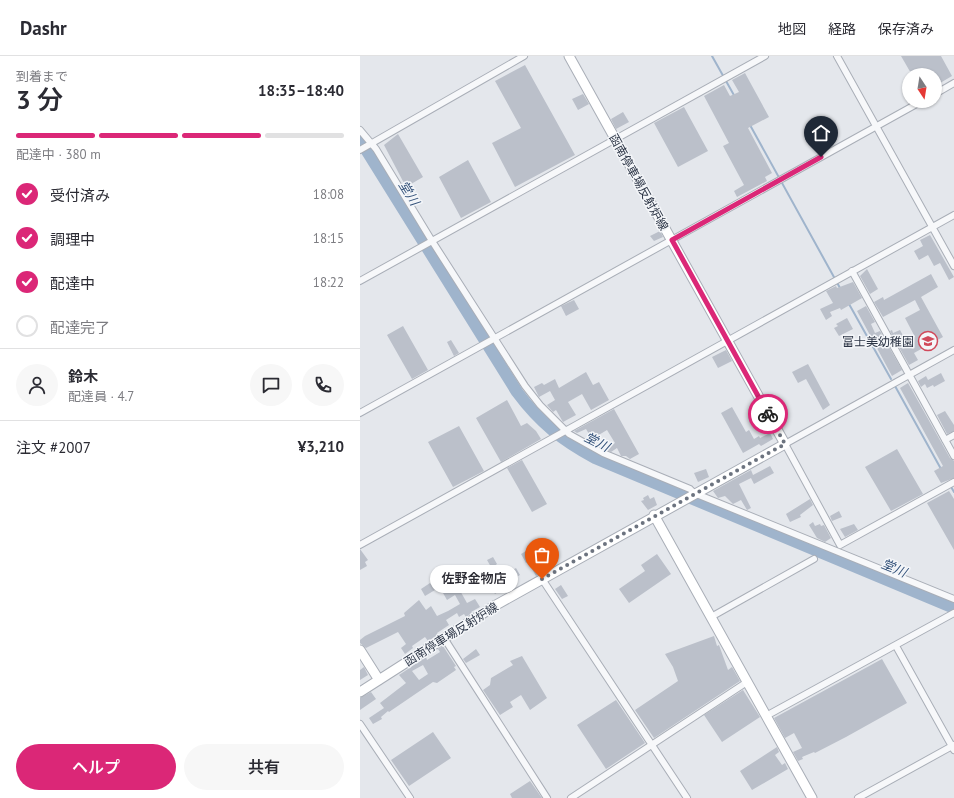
<!DOCTYPE html>
<html lang="ja">
<head>
<meta charset="utf-8">
<style>
  body { margin:0; font-family:"PT Sans","Noto Sans JP",sans-serif; background:#f7f7f7; color:#2b2b33; height:100vh; display:flex; flex-direction:column; font-size:15px; white-space:nowrap }
  * { box-sizing:border-box; margin:0 }
  p { font-size:13px; color:#7c7c81 }
  .icon { flex:none; width:22px; height:22px; fill:none; stroke:currentColor; stroke-width:2; stroke-linecap:round; stroke-linejoin:round }
  .map { position:relative; flex:1; overflow:hidden }
  .details { display:flex; flex-direction:column; background:#fff; width:360px }
  .details>* { flex:none }
  .needle { width:26px; rotate:168deg }
  .fabs { position:absolute; left:542px; top:12px; display:grid; gap:8px }
  .fabs a { display:grid; place-items:center; width:40px; height:40px; border-radius:50%; background:#fff; box-shadow:0 1px 3px #0004; font-size:20px }
  .pin { position:absolute; display:grid; place-items:center; width:34px; height:34px; color:#fff; margin:-41px -17px; border-radius:50% 50% 50% 0; rotate:-45deg; box-shadow:0 0 4px #0007 }
  .pin .icon { rotate:45deg }
  .courier { position:absolute; display:grid; place-items:center; width:40px; height:40px; margin:-20px; border:3px solid #db2777; border-radius:50%; background:#fff; color:#222; box-shadow:0 1px 5px #0007 }
  .bubble { position:absolute; height:28px; border-radius:14px; background:#fff; box-shadow:0 1px 3px #0004; font-size:13px; font-weight:600; line-height:28px; text-align:center }
  .overview em { font-style:normal; font-weight:600 }
  .overview div { display:flex; flex-direction:column-reverse }
  .overview { display:flex; align-items:center; justify-content:space-between; height:68px; padding:0 16px }
  h1 { font-size:26px; font-weight:600; line-height:30px }
  .bar { display:grid; grid-template-columns:repeat(4,1fr); gap:6px 4px; align-content:center; height:48px; padding:0 16px }
  .bar i { height:5px; border-radius:3px; background:#e1e1e2 }
  .bar .active { background:#db2777 }
  .bar p { grid-column:span 4 }
  .line { display:flex; align-items:center; gap:10px; padding:0 16px; border-top:1px solid #e1e1e2 }
  .line div { flex:1 }
  .round { display:grid; place-items:center; flex:none; width:42px; height:42px; border-radius:21px; background:#f7f7f7 }
  ol { padding:0 16px; list-style:none }
  li { display:flex; align-items:center; gap:12px; height:44px }
  li p { margin-inline-start:auto }
  li .icon { padding:4px; border-radius:50%; background:#db2777; color:#fff; stroke-width:4 }
  li:last-child { color:#7c7c81 }
  li i { width:22px; height:22px; border:2px solid #e1e1e2; border-radius:50% }
  .action { display:flex; gap:8px; margin-top:auto; padding:8px 16px }
  .action a { flex:1; height:46px; border-radius:24px; background:#db2777; color:#fff; font-size:16px; font-weight:600; line-height:46px; text-align:center }
  .action a+a { background:#f7f7f7; color:#2b2b33 }
  header { display:flex; align-items:center; gap:24px; box-sizing:border-box; height:56px; padding:0 20px; background:#fff; border-bottom:1px solid #e1e1e2 }
  header strong { font-size:19px }
  nav { display:flex; gap:22px; margin-inline-start:auto; font-size:14px }
  main { display:flex; flex:1; min-height:0 }
  .map>svg:first-child { display:block }
  .lines { fill:none; stroke-linecap:round; stroke-linejoin:round }
  .stream { stroke:#9fb4cc; stroke-width:2 }
  .river { stroke:#9fb4cc; stroke-width:12 }
  .building { fill:#bbc0ca; fill-rule:evenodd }
  .street-casing { stroke:#a9aeb7; stroke-width:8 }
  .secondary-casing { stroke:#a9aeb7; stroke-width:11 }
  .street { stroke:#f7f8fa; stroke-width:6 }
  .secondary { stroke:#fff; stroke-width:9 }
  .done { stroke:#6c737f; stroke-width:4; stroke-dasharray:0 7.2 }
  .route { stroke:#db2777; stroke-width:5 }
  .labels { text-anchor:middle; dominant-baseline:central; stroke-width:3; stroke-linejoin:round; paint-order:stroke }
  .street-label { font-size:12px; fill:#2b3445; stroke:#f4f6f9 }
  .poi-label { font-size:12px; fill:#2b3445; stroke:#f4f6f9; text-anchor:end }
  .water-label { font-size:13px; font-style:italic; fill:#34527a; stroke:#f4f6f9 }
</style>
</head>
<body>
<header>
<strong>Dashr</strong>
<nav><a>地図</a><a>経路</a><a>保存済み</a></nav>
</header>
<main>
<section class="details">
<div class="overview"><div><h1>3 分</h1><p>到着まで</p></div><em>18:35–18:40</em></div>
<div class="bar"><i class="active"></i><i class="active"></i><i class="active"></i><i></i><p>配達中 · 380 m</p></div>
<ol>
<li><svg class="icon" aria-label="check" viewBox="0 0 24 24"><path d="M5 12l5 5 9-10"/></svg>受付済み<p>18:08</p></li>
<li><svg class="icon" aria-label="check" viewBox="0 0 24 24"><path d="M5 12l5 5 9-10"/></svg>調理中<p>18:15</p></li>
<li><svg class="icon" aria-label="check" viewBox="0 0 24 24"><path d="M5 12l5 5 9-10"/></svg>配達中<p>18:22</p></li>
<li><i></i>配達完了</li>
</ol>
<div class="line" style="height:72px"><a class="round"><svg class="icon" aria-label="person" viewBox="0 0 24 24"><circle cx="12" cy="8" r="4"/><path d="M4 21q1-7 8-7t8 7"/></svg></a><div><b>鈴木</b><p>配達員 · 4.7</p></div><a class="round"><svg class="icon" aria-label="chat" viewBox="0 0 24 24"><path d="M4 5h16v11H9l-5 4z"/></svg></a><a class="round"><svg class="icon" aria-label="phone" viewBox="0 0 24 24"><path d="M5 4h4l2 5-3 2q2 4 5 5l2-3 5 2v4C11 20 4 13 5 4z"/></svg></a></div>
<div class="line" style="height:52px"><div>注文 #2007</div><b>¥3,210</b></div>
<div class="action"><a>ヘルプ</a><a>共有</a></div>
</section>
<div class="map">
<svg width="594" height="742" viewBox="0 0 594 742">
  <rect width="100%" height="100%" fill="#e4e7ec"/>
  <g class="lines">
    <path class="stream" d="M352,0L375,41
      M390,69L480,232
      M489,248L531,323
      M535,330L581,413
      M590,429L594,436"/>
    <path class="river" d="M0,84L157,336C180,367 202,384 235,402L594,552"/>
  </g>
  <path class="building" d="M541,0H581L592,20L575,30V19H552Z
    M165,9L215,99L155,131L132,87L161,72L135,25Z
    M385,17L409,61L388,72L412,117L405,121L407,125L377,141L374,135L384,129L363,90L369,87L344,40L364,29L370,40L379,36L372,24Z
    M223,38L229,48L218,54L212,43Z
    M324,51L348,95L318,111L294,67Z
    M263,56L269,66L256,73L251,63Z
    M38,78L63,121L46,131L24,89Z
    M108,104L131,146L101,162L79,121Z
    M300,175L303,181L294,185L290,180Z
    M570,179L594,221L589,224L580,207L574,210L568,199L559,204L554,195L563,190L560,184Z
    M507,213L518,233L510,238L500,220Z
    M571,218L578,231L561,241L583,281L554,297L558,304L549,309L530,275L532,274L533,277L540,274L546,285L555,281L545,262L560,254L555,244L523,261L514,246L523,241L524,244Z
    M493,226L502,242L481,254L480,252L470,256L472,260L466,264L460,253L473,247L466,235L476,230L477,232Z
    M214,244L219,253L206,260L201,250Z
    M506,250L515,266L511,268L515,277L520,275L542,314L532,320L497,255Z
    M487,262L493,273L479,280L474,272L478,270L476,268Z
    M43,270L68,314L52,323L27,279Z
    M91,284L99,297L94,300L87,286Z
    M366,294L372,305L358,312L352,301Z
    M448,308L470,349L463,354L446,323L438,327L432,316Z
    M226,316L233,329L239,326L249,344L231,354L222,338L208,346L216,359L203,366L196,354L193,356L187,349L195,344L190,335L179,341L174,331L182,327L184,329L195,323L199,332Z
    M581,317L585,325L574,331L573,329L567,332L565,328L561,331L558,325L566,320L568,324Z
    M548,327L590,402L594,405V422L581,427L574,415L583,410L540,332Z
    M147,344L161,370L167,367L176,375L181,383L141,406L116,362Z
    M372,351L386,376L389,374L394,383L399,380L400,382L410,377L413,383L401,390L399,388L383,397L361,357Z
    M254,353L279,398L270,403L266,400H261L257,392L251,396L247,394L246,392L255,387L247,374L232,383L226,373L217,377L214,375Z
    M585,355L594,369V375L587,378L577,359Z
    M99,370L124,415L93,431L68,386Z
    M537,393L563,438L531,455L505,411Z
    M162,404L187,448L172,456L147,412Z
    M410,410L414,417L394,428L391,422L379,428L391,452L387,454L381,444L373,448L365,440L358,442L353,435L391,414L393,419Z
    M346,413L349,421L338,426L334,417Z
    M589,435L594,443V494L567,447Z
    M288,439L290,443L294,441L297,449L288,454L281,445L284,444L283,442Z
    M450,443L453,449L440,459L441,461L430,466L426,458Z
    M479,455L482,461L472,465L470,460Z
    M453,466L455,470L460,468L461,470L464,469L471,482L465,486L457,482L449,469Z
    M494,468L498,474L485,481L480,473Z
    M171,492L184,515L176,520L168,506L166,507L161,498Z
    M0,493L8,504L5,506L7,510L0,514Z
    M297,498L311,518L269,547L259,533L285,515L281,509Z
    M133,501L137,508L133,511L138,522L156,512L160,519L144,528L147,534L142,537L141,534L135,538L122,516L131,511L127,504Z
    M70,527L75,534L65,540L61,533Z
    M201,529L208,540L202,543L195,533Z
    M98,531L107,547L115,543L120,551L111,556L112,557L106,561L104,558L99,561L97,557L86,564L89,569L77,577L78,579L68,585L65,581L52,590L53,592L45,598L41,592L46,588L38,576L6,592L0,587V584L5,580L45,560L44,557L59,544L66,554L71,550L77,560L88,555L100,548L95,539L87,544L83,537Z
    M354,580L357,590L359,589L368,614L372,611L380,625L294,682L275,654L318,625L313,611L305,598Z
    M83,590L96,610L94,611L96,614L77,627L73,626L29,656L28,655L21,661L22,663L13,668L9,662L24,652L20,647L46,627L39,619L66,601L67,604L80,596L78,593ZM63,609L68,618L59,624L52,615Z
    M116,593L120,599L106,607L103,603Z
    M162,600L187,642L170,654L161,639L150,646L153,651L140,659L123,634L130,629L131,622L153,609L150,605Z
    M522,603L547,647L486,681L455,697L454,696L442,701L443,703L438,705L433,696L442,692L434,677L425,682L414,662Z
    M4,611L8,619L0,624V614Z
    M383,634L400,661L362,686L344,659Z
    M11,636L16,643L0,654V642Z
    M256,644L285,687L246,713L217,669Z
    M73,676L91,702L49,730L31,704Z
    M417,691L419,696L415,699L422,709L425,707L428,713L392,734L380,715Z
    M170,725L182,742H152L150,738Z"/>
  <g class="lines">
    <defs>
      <path id="street" d="M477,0L594,210
        M575,38L594,27
        M0,74L16,93L72,185L165,330L180,349L209,378L243,397L330,433L334,437L594,543
        M0,94L164,0
        M492,215L594,400
        M0,225L405,0
        M594,294L425,388L480,489L594,426
        M0,357L562,45
        M585,384L594,379
        M0,489L594,159
        M182,523L327,742
        M351,561L454,503
        M84,582L187,742
        M536,590L594,694
        M406,660L594,557
        M0,668L50,742
        M211,742L387,626
        M498,742L594,689"/>
      <path id="secondary" d="M294,459L452,742
        M0,594L19,624
        M0,636L136,549L425,388L209,0"/>
    </defs>
    <use href="#street" class="street-casing"/>
    <use href="#secondary" class="secondary-casing"/>
    <use href="#street" class="street"/>
    <use href="#secondary" class="secondary"/>
  </g>
  <g class="lines">
    <path class="done" d="M182,523L425,388L408,358"/>
    <path class="route" d="M408,358L312,184L461,101"/>
  </g>
  <defs>
    <symbol id="school-ring" viewBox="-11 -11 22 22"><circle r="9.5" fill="#f4f6f9" stroke="#d1495b" stroke-width="1.5"/><path d="M0-5L7-2L0 1L-7-2ZM-4 1L0 2.5L4 1V4Q0 6-4 4Z" fill="#d1495b"/></symbol>
  </defs>
  <g fill-rule="evenodd">
    <use href="#school-ring" x="557" y="274" width="22" height="22"/>
  </g>
  <g class="labels">
    <g class="street-label">
      <text transform="translate(279 126) rotate(61)">函南停車場反射炉線</text>
      <text transform="translate(91 578) rotate(-32)">函南停車場反射炉線</text>
    </g>
    <g class="poi-label">
      <text x="554" y="285">富士美幼稚園</text>
    </g>
    <g class="water-label">
      <text transform="translate(49 137) rotate(58)">堂川</text>
      <text transform="translate(237 386) rotate(27)">堂川</text>
      <text transform="translate(534 512) rotate(23)">堂川</text>
    </g>
  </g>
</svg>
<div class="fabs">
<a><svg class="needle" viewBox="-14 -14 28 28"><path d="M0-13l5 13h-10z" fill="#e53935"/><path d="M0 13l5-13h-10z" fill="#7c7c81"/></svg></a>
</div>
<div class="pin" style="left:182px;top:523px;background:#ea580c"><svg class="icon" aria-label="bag" viewBox="0 0 24 24"><path d="M5 8h14l-1 12H6zM9 8a3 3 0 0 1 6 0"/></svg></div>
<div class="pin" style="left:461px;top:101px;background:#1f2937"><svg class="icon" aria-label="home" viewBox="0 0 24 24"><path d="M3 11l9-7 9 7M6 9v11h12V9"/></svg></div>
<div class="courier" style="left:408px;top:358px"><svg class="icon" aria-label="bike" viewBox="0 0 24 24"><circle cx="6" cy="16" r="4"/><circle cx="18" cy="16" r="4"/><path d="M6 16l4-8h5l3 8M10 8l3 8H6M13 5h3"/></svg></div>
<div class="bubble" style="left:70px;top:509px;width:88px">佐野金物店</div>
</div>
</main>
</body>
</html>
